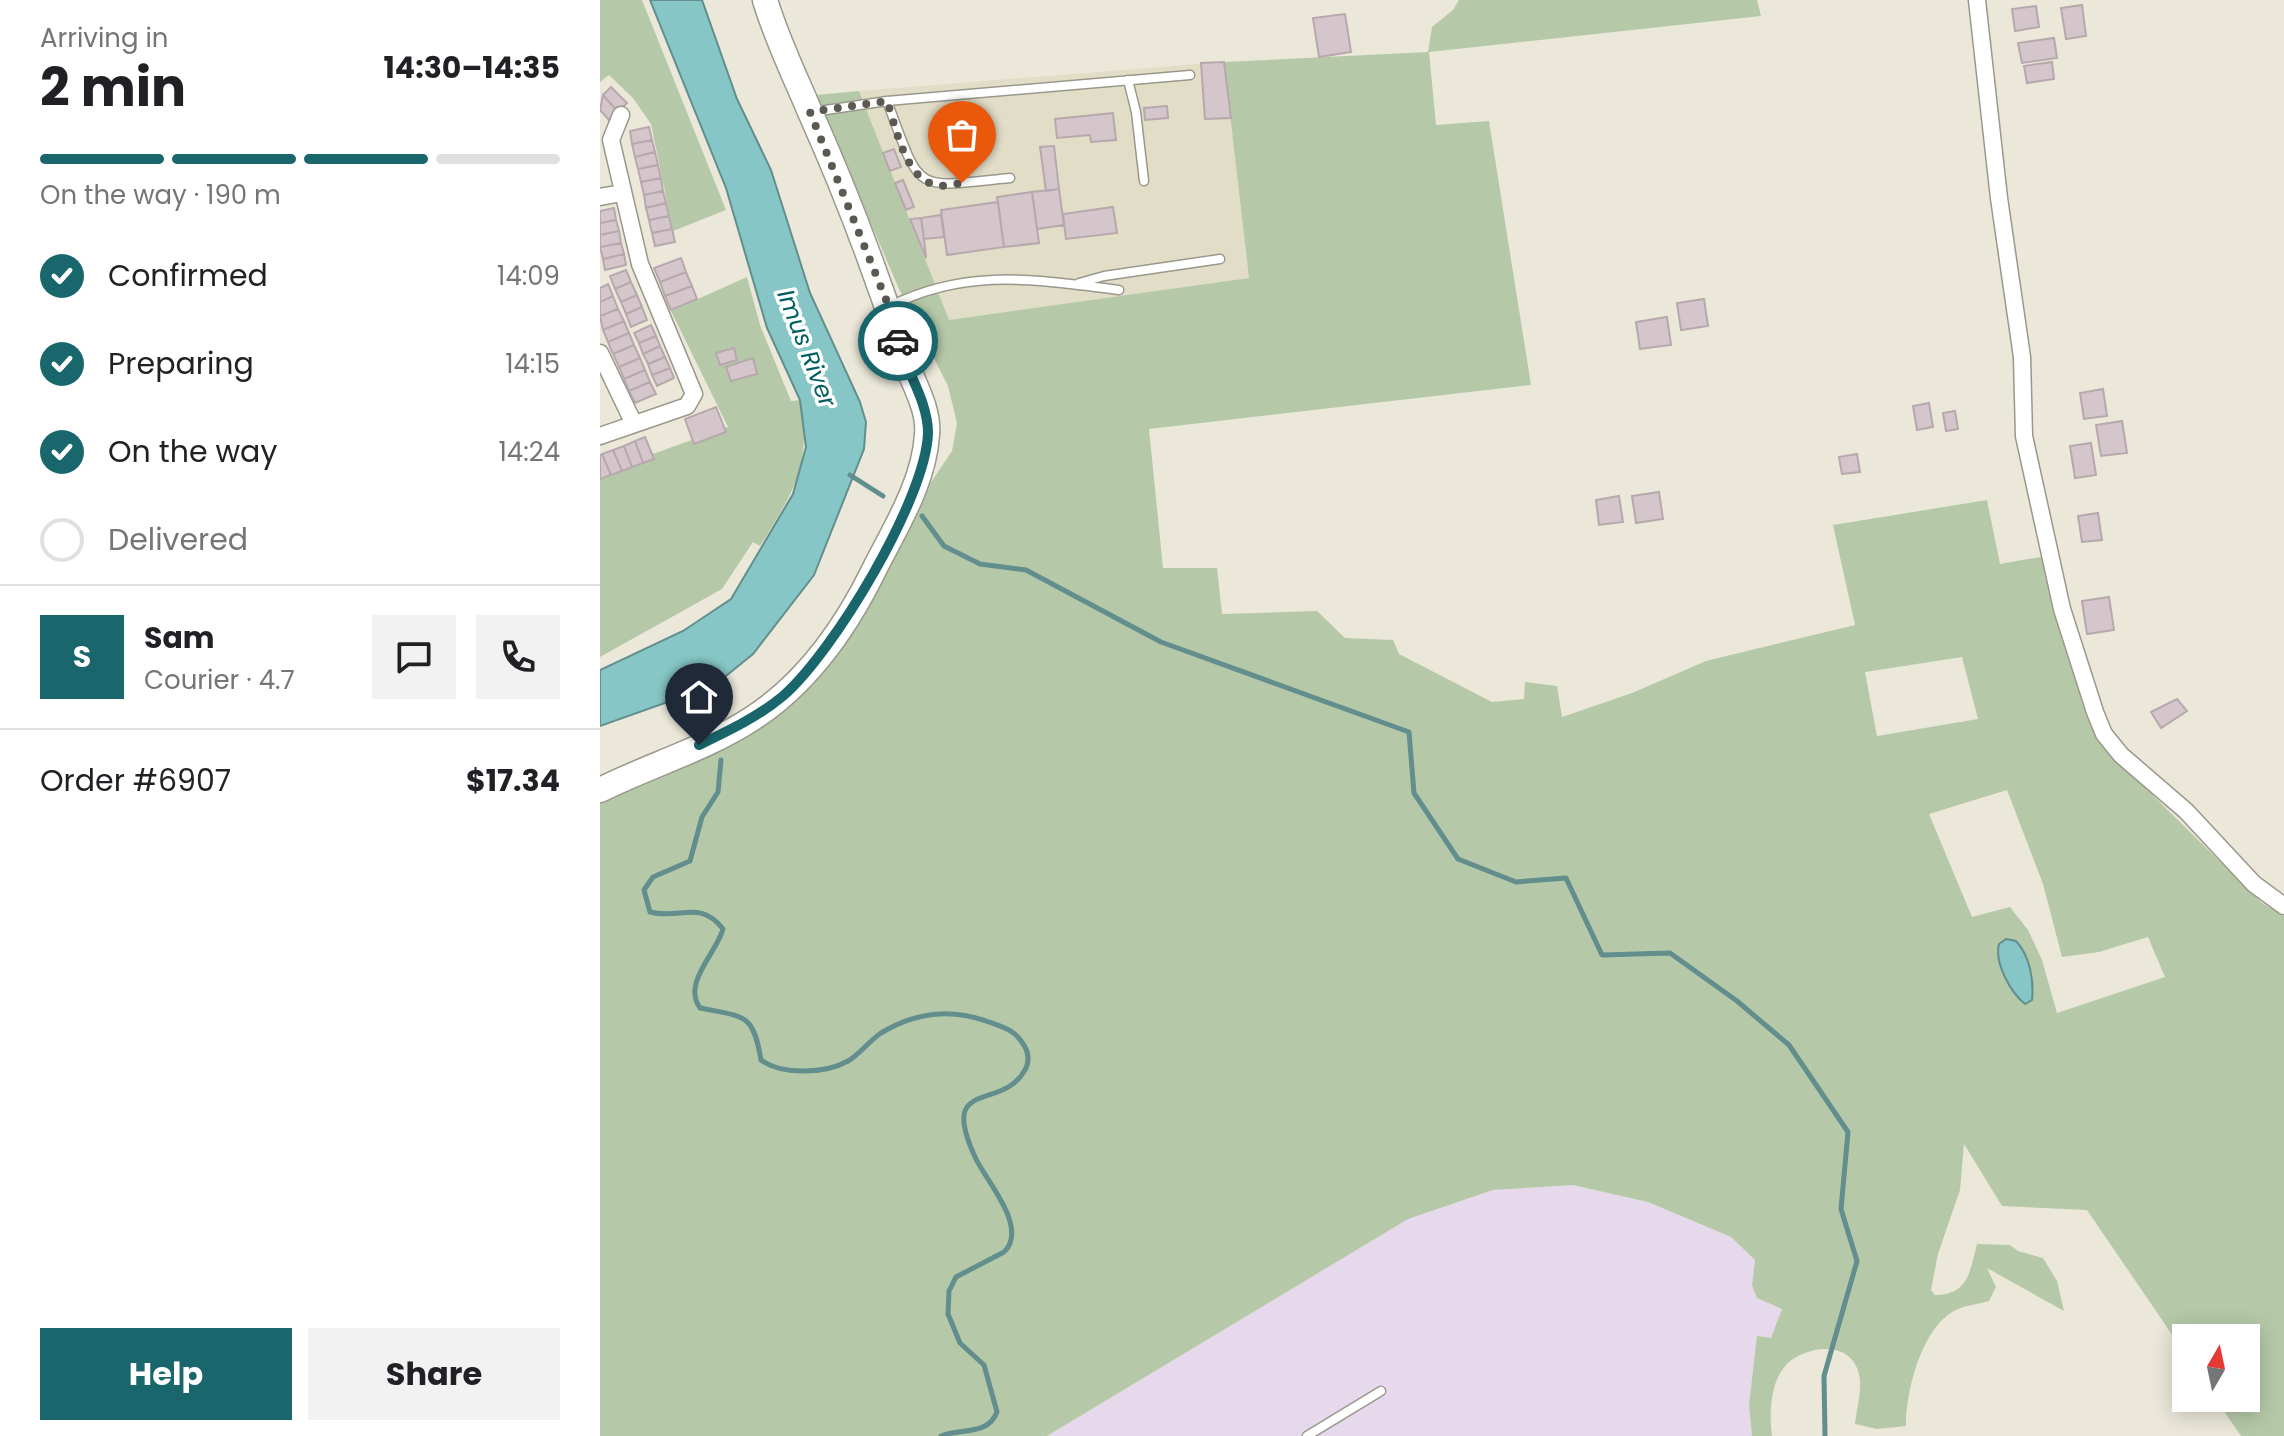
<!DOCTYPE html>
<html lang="en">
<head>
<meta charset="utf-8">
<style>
  body { margin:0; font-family:Poppins,sans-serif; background:#f2f2f2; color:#202124; height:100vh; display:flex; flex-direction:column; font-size:30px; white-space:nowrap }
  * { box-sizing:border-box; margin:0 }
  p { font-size:26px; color:#757577 }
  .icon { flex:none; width:44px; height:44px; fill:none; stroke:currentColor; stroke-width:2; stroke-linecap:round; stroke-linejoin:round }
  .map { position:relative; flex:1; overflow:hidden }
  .side { display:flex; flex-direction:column; background:#fff; width:600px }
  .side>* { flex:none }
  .needle { width:52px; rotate:9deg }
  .buttons { position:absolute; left:1572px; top:1324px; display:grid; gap:16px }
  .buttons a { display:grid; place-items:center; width:88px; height:88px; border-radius:0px; background:#fff; box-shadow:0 4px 20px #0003; font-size:40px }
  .pin { position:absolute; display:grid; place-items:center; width:68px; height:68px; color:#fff; margin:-82px -34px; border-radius:50% 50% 50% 0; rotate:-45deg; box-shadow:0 0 8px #0007 }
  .pin .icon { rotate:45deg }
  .courier { position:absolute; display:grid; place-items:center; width:80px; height:80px; margin:-40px; border:6px solid #19676c; border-radius:50%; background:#fff; color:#222; box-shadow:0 2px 10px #0007 }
  .head em { font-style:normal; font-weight:700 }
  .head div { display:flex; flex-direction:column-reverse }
  .head { display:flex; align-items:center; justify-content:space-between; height:136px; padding:0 40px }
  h1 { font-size:52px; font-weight:700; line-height:60px }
  .bar { display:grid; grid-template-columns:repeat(4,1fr); gap:12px 8px; align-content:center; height:96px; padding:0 40px }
  .bar i { height:10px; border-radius:6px; background:#e0e0e0 }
  .bar .active { background:#19676c }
  .bar p { grid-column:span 4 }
  .line { display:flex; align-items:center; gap:20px; padding:0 40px; border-top:2px solid #e0e0e0 }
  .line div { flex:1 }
  .round { display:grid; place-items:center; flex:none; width:84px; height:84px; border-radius:0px; background:#f2f2f2 }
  ol { padding:0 40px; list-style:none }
  li { display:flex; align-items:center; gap:24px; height:88px }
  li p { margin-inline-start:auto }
  li .icon { padding:8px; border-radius:50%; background:#19676c; color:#fff; stroke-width:4 }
  li:last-child { color:#757577 }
  li i { width:44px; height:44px; border:4px solid #e0e0e0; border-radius:50% }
  .cta { display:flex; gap:16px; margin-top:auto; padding:16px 40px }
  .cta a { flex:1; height:92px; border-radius:0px; background:#19676c; color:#fff; font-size:32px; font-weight:700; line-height:92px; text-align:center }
  .cta a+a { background:#f2f2f2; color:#202124 }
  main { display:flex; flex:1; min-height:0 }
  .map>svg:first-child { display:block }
  .commercial { fill:#e6d9ec }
  .built { fill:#e1ddc7 }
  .green { fill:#b5c9a8; fill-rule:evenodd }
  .water { fill:#87c6c6; stroke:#628e8d; stroke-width:2 }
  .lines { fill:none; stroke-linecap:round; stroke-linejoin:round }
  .stream { stroke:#628e8d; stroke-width:5 }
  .building { fill:#d5c6cb; stroke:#b7a8ad; stroke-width:2 }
  .lane-casing { stroke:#9a988b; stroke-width:11 }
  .street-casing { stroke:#9a988b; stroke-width:19 }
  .secondary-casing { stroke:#9a988b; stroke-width:27 }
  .lane { stroke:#fff; stroke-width:8 }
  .street { stroke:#fff; stroke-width:16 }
  .secondary { stroke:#fff; stroke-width:24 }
  .done { stroke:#5b5951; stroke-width:8; stroke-dasharray:0 14.4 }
  .route { stroke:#19676c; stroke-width:10 }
  .labels { text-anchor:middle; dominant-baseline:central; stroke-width:7; stroke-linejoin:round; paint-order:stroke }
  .water-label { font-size:24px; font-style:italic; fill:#005f60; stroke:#fff }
</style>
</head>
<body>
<main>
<section class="side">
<div class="head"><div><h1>2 min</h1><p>Arriving in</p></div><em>14:30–14:35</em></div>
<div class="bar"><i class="active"></i><i class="active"></i><i class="active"></i><i></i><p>On the way · 190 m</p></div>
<ol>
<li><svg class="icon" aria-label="check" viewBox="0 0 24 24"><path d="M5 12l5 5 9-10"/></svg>Confirmed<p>14:09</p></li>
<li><svg class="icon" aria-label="check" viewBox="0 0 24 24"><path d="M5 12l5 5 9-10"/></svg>Preparing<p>14:15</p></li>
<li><svg class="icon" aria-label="check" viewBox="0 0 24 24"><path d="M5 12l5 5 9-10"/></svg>On the way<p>14:24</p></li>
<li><i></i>Delivered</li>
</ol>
<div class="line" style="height:144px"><b class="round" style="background:#19676c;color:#fff">S</b><div><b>Sam</b><p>Courier · 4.7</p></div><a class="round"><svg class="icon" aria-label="chat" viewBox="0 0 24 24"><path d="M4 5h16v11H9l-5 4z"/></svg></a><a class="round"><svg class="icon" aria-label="phone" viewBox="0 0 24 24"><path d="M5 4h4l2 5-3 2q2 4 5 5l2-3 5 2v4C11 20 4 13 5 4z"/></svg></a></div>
<div class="line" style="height:104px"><div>Order #6907</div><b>$17.34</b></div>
<div class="cta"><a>Help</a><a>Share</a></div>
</section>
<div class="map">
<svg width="1684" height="1436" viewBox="0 0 1684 1436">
  <rect width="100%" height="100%" fill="#ebe8da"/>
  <path class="commercial" d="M973,1185L1048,1202L1131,1237L1155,1260L1152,1285L1182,1309L1171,1339L1157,1337L1149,1405L1152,1436H447L808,1219L893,1190Z"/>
  <path class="built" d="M624,62L649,278L348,320L259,91Z"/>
  <path class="green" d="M0,0H42L126,210L73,231L51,124L33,98L9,75L0,82Z
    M859,0H1157L1161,16L829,52L836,125L889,121L931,385L549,429L563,568H617L622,614L717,611L745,638L793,640L799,654L892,702L924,699L925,682L957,686L962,717L1032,693L1106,661L1255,625L1233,525L1387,500L1400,564L1446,556L1512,755L1662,903L1684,916V1436H1641L1615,1398H1646V1338H1586V1355L1487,1210L1402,1206L1364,1144L1360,1190L1338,1254L1331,1290L1335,1295C1369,1295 1370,1270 1377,1244L1410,1245L1418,1251L1443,1258L1457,1281L1464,1311L1387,1268L1396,1287L1389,1301C1379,1304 1367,1305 1358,1309C1322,1324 1306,1391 1306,1426L1277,1429L1255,1424C1257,1407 1264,1384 1257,1368C1245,1340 1205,1347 1187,1364C1170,1381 1169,1414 1172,1436H1152L1149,1405L1157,1336L1171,1338L1182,1309L1157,1298L1152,1285L1155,1260L1131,1237L1048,1202L973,1185L893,1190L808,1219L447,1436H0V801L177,712L352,451L357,423L348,386L299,289L216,95L259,91L349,320L649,278L624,62L828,52L832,27L853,10ZM1362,657L1378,719L1277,736L1265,672ZM1407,790L1443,884L1462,957L1499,952L1548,937L1565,977L1457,1013L1442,960L1428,930L1410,907L1372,917L1329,814ZM1397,951L1428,960L1430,972L1417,998Z
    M147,277L160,325L191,401L200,400C213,463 193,493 160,546L153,542L122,589L0,657V473L128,427L71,311Z"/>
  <path class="water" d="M50,0H102L137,99L171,170L210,293L260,402L266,422L264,449L214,575L153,654L126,676L93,693L0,726V670L83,631L131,599L193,494L206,447L200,400L167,328L126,188Z
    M1406,939L1416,941C1430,956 1434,980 1432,1000L1425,1004C1411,993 1394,963 1399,944Z"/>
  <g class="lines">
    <path class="stream" d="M250,475L283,496
      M322,516L344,546L380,564L426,570L561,642L809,732L814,793L858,859L916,882L966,878L1002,955L1070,953L1137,1001L1189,1045L1248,1132L1241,1209L1257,1261L1224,1376L1225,1436
      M96,685L108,705
      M121,760L118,792L102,817L90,861L53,877L44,890L50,912C80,920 100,899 123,929C116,954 82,983 100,1008C144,1017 153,1012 161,1060C182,1075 225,1074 248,1061C260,1054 269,1041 281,1033C314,1013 350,1008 386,1021C403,1027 416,1030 425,1047C429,1054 429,1063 425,1070C401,1113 337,1076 376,1159C387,1182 429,1228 404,1252L356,1277L349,1291L348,1314L360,1343L384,1365L397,1412C388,1436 360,1428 341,1436"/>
  </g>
  <path class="building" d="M1482,5L1486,36L1466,39L1461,8Z
    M1436,6L1439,27L1415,31L1412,9Z
    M745,14L751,52L719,57L713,18Z
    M1454,38L1457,58L1422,63L1418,43Z
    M624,62L631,118L605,119L601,63Z
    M1452,62L1454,79L1427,83L1424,66Z
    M11,87L27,103L18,112L3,95Z
    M3,95L18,112L9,120L0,110Z
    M567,106L568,118L545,120L544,108Z
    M513,113L516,140L491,142L490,135L457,138L455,119Z
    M49,127L52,140L32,144L30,131Z
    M52,140L55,152L35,157L32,144Z
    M454,146L459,189L446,191L440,147Z
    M294,149L301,167L290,171L283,153Z
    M55,152L58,165L38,169L35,157Z
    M58,165L61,178L41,182L38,169Z
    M61,178L63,191L44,195L41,182Z
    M303,180L314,207L306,210L295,183Z
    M459,189L464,225L437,229L432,192Z
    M63,191L66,203L46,208L44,195Z
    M432,192L439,243L404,247L397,197Z
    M398,202L404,247L347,255L341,210Z
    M66,203L69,216L49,220L46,208Z
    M513,207L517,233L466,239L463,214Z
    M14,208L16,220L0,223V211Z
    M341,215L344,237L324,239L321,218Z
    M69,216L72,229L52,233L49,220Z
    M321,218L324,239L326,258L310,219Z
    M16,220L19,231L0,235V223Z
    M72,229L75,242L55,246L52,233Z
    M19,231L21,243L0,247V235Z
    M21,243L24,254L3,259L0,247Z
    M24,254L26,265L5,270L3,259Z
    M81,258L86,272L60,282L54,268Z
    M26,270L31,282L15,289L10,276Z
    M86,272L92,286L65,296L60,282Z
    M31,282L37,295L21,302L15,289Z
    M8,284L13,296L0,302V288Z
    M92,286L97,299L71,310L65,296Z
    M37,295L42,307L26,314L21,302Z
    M13,296L18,309L0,316V302Z
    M1104,299L1108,326L1081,330L1077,303Z
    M42,307L47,320L31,327L26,314Z
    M18,309L24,321L3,330L0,316Z
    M1067,317L1071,345L1040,349L1036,322Z
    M24,321L29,333L8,342L3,330Z
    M51,325L56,336L39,343L34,333Z
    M29,333L34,345L13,354L8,342Z
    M56,336L60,346L43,354L39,343Z
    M34,345L40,358L19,367L13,354Z
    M60,346L65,357L48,364L43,354Z
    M134,348L137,360L120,365L116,353Z
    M65,357L70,368L52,375L48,364Z
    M40,358L45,370L24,379L19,367Z
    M153,358L157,374L131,381L126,367Z
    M70,368L74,378L57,386L52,375Z
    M45,370L50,382L29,391L24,379Z
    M50,382L56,394L35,403L29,391Z
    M1503,389L1507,416L1484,419L1480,393Z
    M1329,403L1333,427L1317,430L1313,406Z
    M116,407L126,432L94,444L85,419Z
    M1355,411L1358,429L1346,431L1343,413Z
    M1522,421L1527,453L1501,456L1496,425Z
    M45,437L54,459L43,463L35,441Z
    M35,441L43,463L32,467L24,446Z
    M1491,443L1496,475L1475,478L1470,446Z
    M24,446L32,467L22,471L13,450Z
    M13,450L22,471L11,475L2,454Z
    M2,454L11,475L0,479V455Z
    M1257,454L1260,472L1242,474L1239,457Z
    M1059,492L1063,519L1036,523L1032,496Z
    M1019,496L1023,522L999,525L996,500Z
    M1498,513L1502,540L1482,542L1478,516Z
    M1509,597L1514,630L1487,634L1482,601Z
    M1577,699L1587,711L1561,728L1551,712Z"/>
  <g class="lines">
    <defs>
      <path id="lane" d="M528,80L536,112L544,181
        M287,101C322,194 311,188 410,178
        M212,112L287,101L590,75
        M479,283L504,276L620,259
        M290,306C369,267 435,280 519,290
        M707,1436L781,1391"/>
      <path id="street" d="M1377,0L1399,198L1422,357L1424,436L1462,609L1495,712L1504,734L1521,755L1586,811L1654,884L1684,906
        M0,197L22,193
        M0,353L34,424
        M0,436L87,406L94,394L40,264L11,140L21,115"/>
      <path id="secondary" d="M0,790C50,765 106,749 153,718C207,683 246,627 274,570C295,528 324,483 327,435C330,406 309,377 301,349C275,269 245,190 210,112C194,74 177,40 165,0"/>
    </defs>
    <use href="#lane" class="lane-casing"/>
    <use href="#street" class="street-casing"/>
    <use href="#secondary" class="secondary-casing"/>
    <use href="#lane" class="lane"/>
    <use href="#street" class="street"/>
    <use href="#secondary" class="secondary"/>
  </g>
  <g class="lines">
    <path class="done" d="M298,341L289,307L210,112L287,101C296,127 305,179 336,185C344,187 354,184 362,183"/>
    <path class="route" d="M99,745C128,731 158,717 183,696C233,653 326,499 328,433C328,401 306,371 298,341"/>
  </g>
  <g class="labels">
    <g class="water-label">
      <text transform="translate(207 348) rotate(69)">Imus River</text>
    </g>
  </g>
</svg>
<div class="buttons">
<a><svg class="needle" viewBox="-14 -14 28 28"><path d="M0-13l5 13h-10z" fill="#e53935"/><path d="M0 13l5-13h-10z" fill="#757577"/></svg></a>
</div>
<div class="pin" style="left:362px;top:183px;background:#ea580c"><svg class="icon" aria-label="bag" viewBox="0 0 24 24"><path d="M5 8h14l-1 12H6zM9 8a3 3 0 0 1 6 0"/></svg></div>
<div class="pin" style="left:99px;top:745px;background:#1f2937"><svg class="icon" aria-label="home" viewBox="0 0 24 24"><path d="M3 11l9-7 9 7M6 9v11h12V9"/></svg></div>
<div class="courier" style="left:298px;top:341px"><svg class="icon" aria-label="car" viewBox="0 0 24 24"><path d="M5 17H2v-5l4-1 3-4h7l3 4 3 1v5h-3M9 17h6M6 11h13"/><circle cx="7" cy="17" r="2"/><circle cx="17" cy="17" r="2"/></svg></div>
</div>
</main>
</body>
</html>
